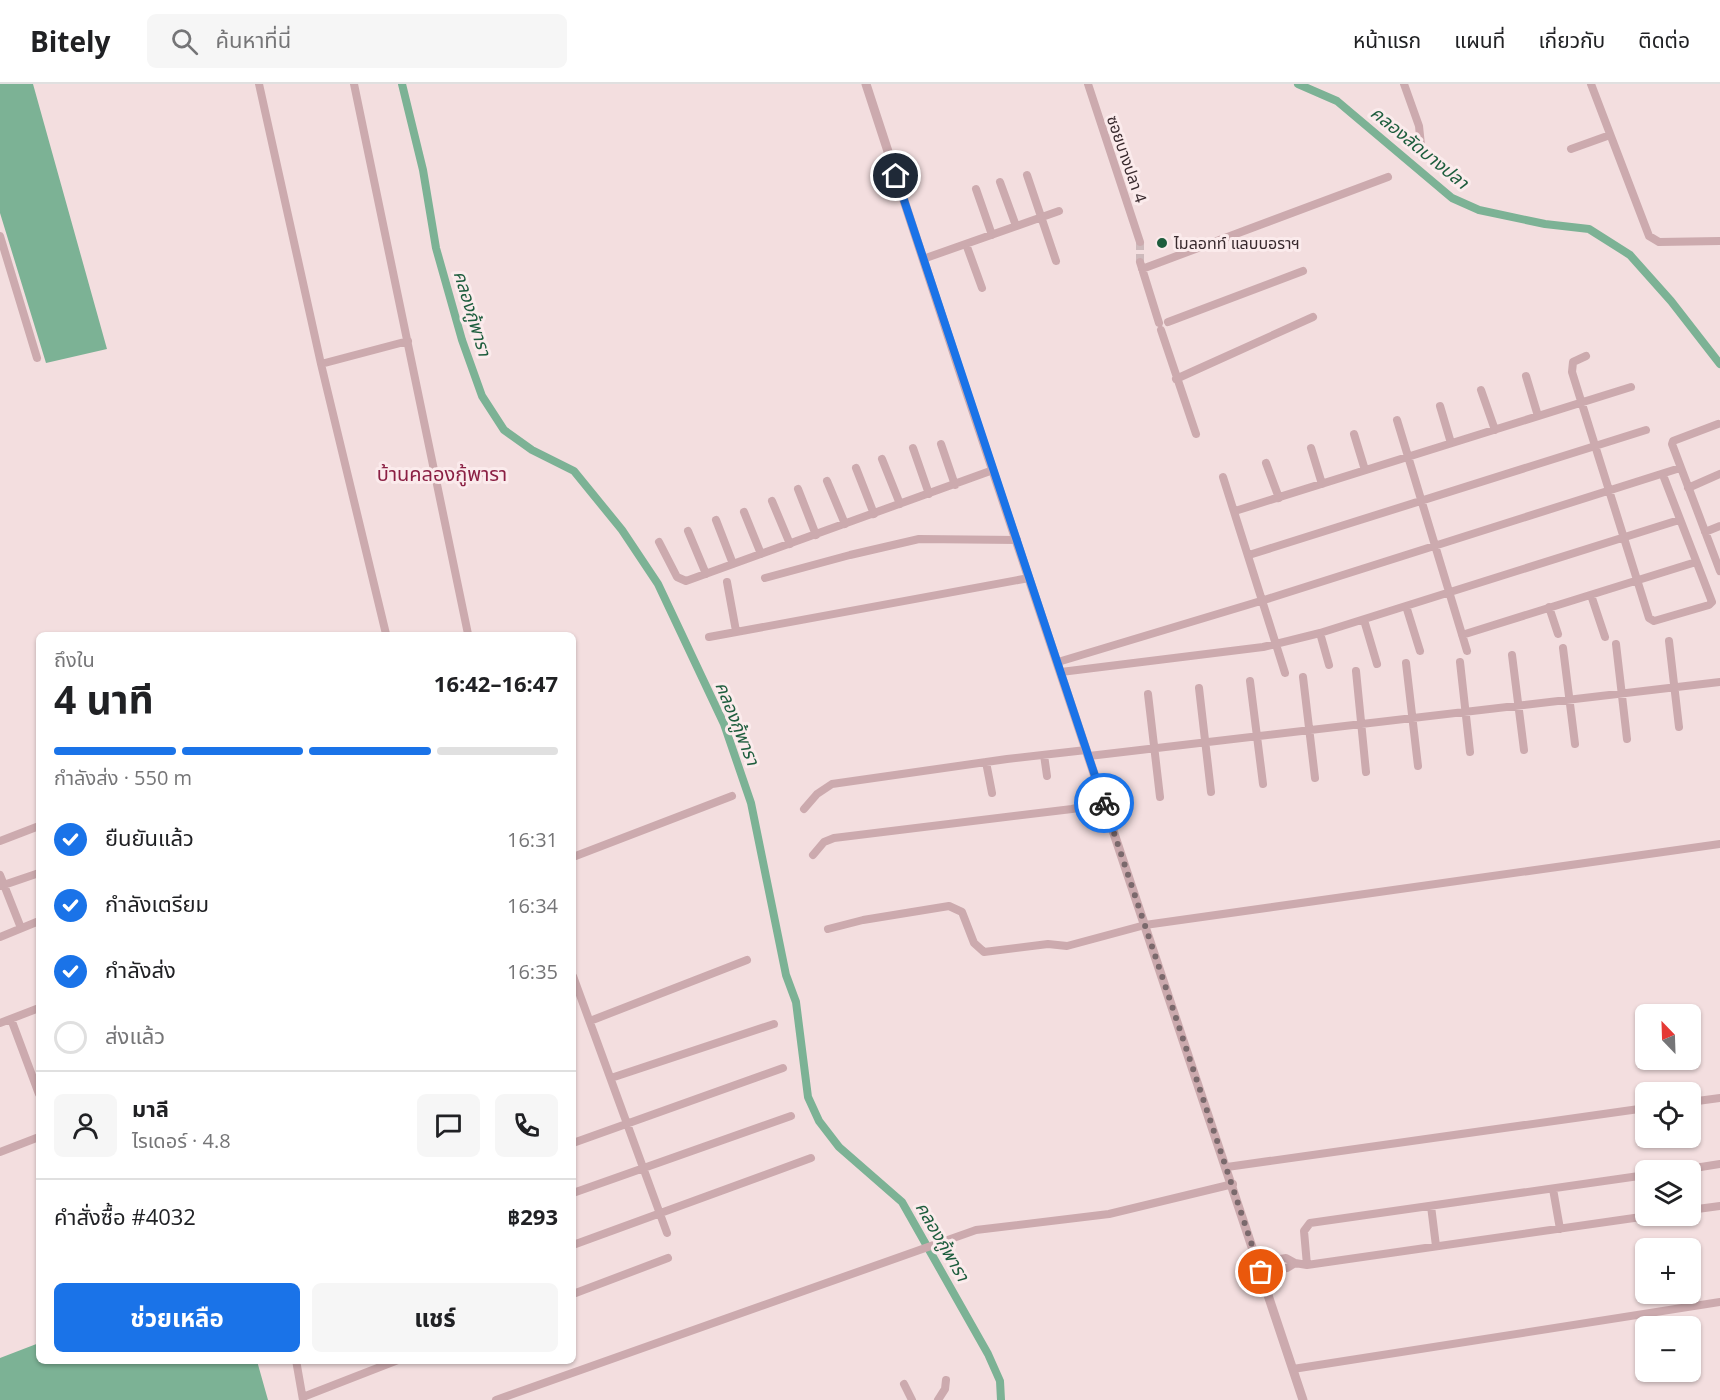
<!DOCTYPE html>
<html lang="th">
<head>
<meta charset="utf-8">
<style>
  body { margin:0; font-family:"Open Sans","Noto Sans Thai",sans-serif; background:#f6f6f6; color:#202124; height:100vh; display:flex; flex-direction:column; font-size:22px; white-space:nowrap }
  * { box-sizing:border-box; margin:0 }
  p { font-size:20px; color:#757577 }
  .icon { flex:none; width:33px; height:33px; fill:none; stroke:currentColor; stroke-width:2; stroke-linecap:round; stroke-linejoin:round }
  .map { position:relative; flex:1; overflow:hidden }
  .panel { position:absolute; left:36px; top:548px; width:540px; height:732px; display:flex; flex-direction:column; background:#fff; border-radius:9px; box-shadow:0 2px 4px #0004 }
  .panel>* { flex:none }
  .needle { width:39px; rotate:337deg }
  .tools { position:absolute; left:1635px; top:920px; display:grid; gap:12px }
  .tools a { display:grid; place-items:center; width:66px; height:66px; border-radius:9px; background:#fff; box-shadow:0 2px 4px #0004; font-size:30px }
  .pin { position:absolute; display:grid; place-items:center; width:51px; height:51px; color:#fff; margin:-26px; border:3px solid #fff; border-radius:50%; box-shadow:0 2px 6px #0007 }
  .courier { position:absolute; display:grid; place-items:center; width:60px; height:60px; margin:-30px; border:4px solid #1a73e8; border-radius:50%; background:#fff; color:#222; box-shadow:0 2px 8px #0007 }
  .head em { font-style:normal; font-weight:700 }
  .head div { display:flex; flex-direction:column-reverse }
  .head { display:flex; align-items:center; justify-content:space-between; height:102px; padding:0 18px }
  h1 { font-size:39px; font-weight:700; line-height:45px }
  .bar { display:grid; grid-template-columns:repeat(4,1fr); gap:9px 6px; align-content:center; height:72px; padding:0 18px }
  .bar i { height:8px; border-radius:4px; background:#e0e0e0 }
  .bar .selected { background:#1a73e8 }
  .bar p { grid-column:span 4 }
  .line { display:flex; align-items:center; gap:15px; padding:0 18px; border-top:2px solid #e0e0e0 }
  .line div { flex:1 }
  .round { display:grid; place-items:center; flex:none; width:63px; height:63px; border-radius:9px; background:#f6f6f6 }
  ol { padding:0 18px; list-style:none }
  li { display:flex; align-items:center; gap:18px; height:66px }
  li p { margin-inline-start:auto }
  li .icon { padding:6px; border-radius:50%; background:#1a73e8; color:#fff; stroke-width:4 }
  li:last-child { color:#757577 }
  li i { width:33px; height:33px; border:3px solid #e0e0e0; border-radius:50% }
  .cta { display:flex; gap:12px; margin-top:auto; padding:12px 18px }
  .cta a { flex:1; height:69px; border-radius:9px; background:#1a73e8; color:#fff; font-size:24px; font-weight:700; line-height:69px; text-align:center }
  .cta a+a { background:#f6f6f6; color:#202124 }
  header { display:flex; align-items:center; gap:36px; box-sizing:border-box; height:84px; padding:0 30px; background:#fff; border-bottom:2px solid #e0e0e0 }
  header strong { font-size:28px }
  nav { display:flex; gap:33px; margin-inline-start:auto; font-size:21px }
  .search { width:420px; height:54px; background:#f6f6f6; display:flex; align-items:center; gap:15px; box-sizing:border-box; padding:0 21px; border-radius:9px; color:#757577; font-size:22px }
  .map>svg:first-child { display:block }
  .water { fill:#7cb295 }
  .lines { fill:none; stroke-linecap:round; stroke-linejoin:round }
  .canal { stroke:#7cb295; stroke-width:8 }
  .minor-tunnel { stroke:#cebabc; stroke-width:8; stroke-dasharray:8 4; stroke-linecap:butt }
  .minor { stroke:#ccaaae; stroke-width:8 }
  .tertiary { stroke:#ccaaae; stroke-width:9 }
  .done { stroke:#7a696c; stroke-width:6; stroke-dasharray:0 10.8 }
  .route { stroke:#1a73e8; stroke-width:8 }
  .poi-dot { fill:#1d5d3d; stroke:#fbebec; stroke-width:2 }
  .labels { text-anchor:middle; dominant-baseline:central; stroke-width:6; stroke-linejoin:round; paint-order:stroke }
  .street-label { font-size:16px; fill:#392a2e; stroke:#fbebec }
  .poi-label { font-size:16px; fill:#392a2e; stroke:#fbebec; text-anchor:start }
  .water-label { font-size:18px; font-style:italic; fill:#1d5d3d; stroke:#fbebec }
  .quarter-label { font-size:20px; fill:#8b2044; stroke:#fbebec }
</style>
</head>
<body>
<header>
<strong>Bitely</strong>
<div class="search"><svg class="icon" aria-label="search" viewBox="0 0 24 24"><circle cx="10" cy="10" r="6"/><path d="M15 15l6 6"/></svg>ค้นหาที่นี่</div>
<nav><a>หน้าแรก</a><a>แผนที่</a><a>เกี่ยวกับ</a><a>ติดต่อ</a></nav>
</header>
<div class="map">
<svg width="1720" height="1316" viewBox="0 0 1720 1316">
  <rect width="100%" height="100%" fill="#f3dedf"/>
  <path class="water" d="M0,0H33L107,265L46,279L0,129Z
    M39,1259V1276L257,1277L268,1316H0V1274Z"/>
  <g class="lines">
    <path class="canal" d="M402,0L423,86L436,164L462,256L482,312L504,346L532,366L574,387L622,446L658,500L724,640L751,719L786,891L796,918L808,1013L819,1037L839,1063L902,1118L988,1270L1000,1297L1001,1316
      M1298,0L1337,17L1452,114L1479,126L1545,140L1589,145L1630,171L1671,217L1720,280"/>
    <path class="minor-tunnel" d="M1140,178V158"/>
    <path class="minor" d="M259,0L321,280L386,550
      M354,0L468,550
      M1088,0L1140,158
      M1404,0L1419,42L1421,61
      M1591,0L1649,152L1659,158L1720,157
      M1571,65L1610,51
      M1027,91L1056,177
      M1000,98L1016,142
      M976,105L992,151
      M0,152L37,274
      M966,160L982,204
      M923,175L1059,127
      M1140,178L1159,239
      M1142,185L1388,93
      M1168,238L1303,187
      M1161,246L1196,350
      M1586,272L1573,278L1572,288L1649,534L1654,537L1709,521L1712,518L1663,391
      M321,280L408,257
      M1526,292L1538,332
      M1176,295L1313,233
      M1481,306L1495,346
      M1440,322L1451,359
      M1397,336L1467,567
      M1718,340L1673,357L1672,360L1720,487
      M1354,350L1365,386
      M941,360L955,401
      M913,364L929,410
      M1311,364L1322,400
      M882,375L900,420
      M1266,379L1279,414
      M856,384L874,430
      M436,389H483
      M1223,393L1285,589
      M827,397L845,440
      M1688,404L1720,390
      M798,405L816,451
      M772,417L790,460
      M1235,427L1631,303
      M744,428L761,470
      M716,436L733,480
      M688,447L706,490
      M1705,448L1720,442
      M659,458L677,493L686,497L993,386
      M1249,471L1646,346
      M765,494L850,471L919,455L1017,456
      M727,498L736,547
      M1591,511L1605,553
      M1406,522L1420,567
      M1549,523L1558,550
      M1364,536L1377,580
      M1320,549L1329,581
      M1462,551L1696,478
      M709,553L1029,494
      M1669,557L1679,643
      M1616,560L1627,655
      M1563,564L1575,660
      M1512,571L1524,666
      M1058,578L1264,516L1680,384
      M1460,578L1470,668
      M1406,579L1418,682
      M1356,587L1366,688
      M1061,588L1263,563L1320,549L1679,436
      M1303,593L1315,694
      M1250,597L1263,700
      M1199,604L1211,708
      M1148,610L1160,713
      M1044,671L1047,692
      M1089,672L1720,598
      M986,678L992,709
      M804,725L817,710L832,700L1007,675L1086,666
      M0,757L39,742
      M813,771L824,758L834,754L1072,725L1103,718
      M573,773L732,712
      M0,791L21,844
      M1,802L39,789
      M828,845L863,836L949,822L962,828L974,859L984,868L1048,860L1067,862L1145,841L1720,760
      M0,853L39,837
      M573,892L667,1149
      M11,935L39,1010
      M590,937L747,876
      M0,939L39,924
      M611,994L774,940
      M1690,1018L1720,1014
      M573,1059L783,984
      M0,1068L39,1053
      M1227,1083L1646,1024
      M1682,1086L1720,1080
      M1553,1105L1560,1145
      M573,1109L791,1032
      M1431,1122L1436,1162
      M1690,1126L1720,1122
      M573,1161L811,1074
      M1258,1179L1286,1174L1295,1179L1287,1184L1261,1188
      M1295,1179L1307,1181L1655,1131
      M1307,1181L1304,1147L1310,1139L1646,1091
      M573,1210L668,1174
      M296,1276L303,1316
      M1293,1285L1720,1218
      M904,1300L912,1316
      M303,1313L398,1276
      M496,1316L976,1146L1109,1130L1233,1100
      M938,1316L945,1305L946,1296"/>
    <path class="tertiary" d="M866,0L961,291L1303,1316"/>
  </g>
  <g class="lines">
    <path class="done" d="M1104,719L1261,1188"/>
    <path class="route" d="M896,92L1104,719"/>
  </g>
  <circle class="poi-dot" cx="1162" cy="159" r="6"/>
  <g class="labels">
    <g class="street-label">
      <text transform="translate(1127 75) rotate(71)">ซอยบางปลา 4</text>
    </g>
    <g class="poi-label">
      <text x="1174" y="159">ไมลอทท์ แลบบอราฯ</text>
    </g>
    <g class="water-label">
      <text transform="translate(1420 63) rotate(39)">คลองลัดบางปลา</text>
      <text transform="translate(473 229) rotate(73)">คลองกู้พารา</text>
      <text transform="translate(738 639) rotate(68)">คลองกู้พารา</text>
      <text transform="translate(943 1157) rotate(60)">คลองกู้พารา</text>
    </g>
    <g class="quarter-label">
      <text x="442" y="389">บ้านคลองกู้พารา</text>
    </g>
  </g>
</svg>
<div class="tools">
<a><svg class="needle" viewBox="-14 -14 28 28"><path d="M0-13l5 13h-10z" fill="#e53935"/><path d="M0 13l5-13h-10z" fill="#757577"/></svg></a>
<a><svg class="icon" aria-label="locate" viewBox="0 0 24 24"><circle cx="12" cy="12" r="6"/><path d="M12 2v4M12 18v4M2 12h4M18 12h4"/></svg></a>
<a><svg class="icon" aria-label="layers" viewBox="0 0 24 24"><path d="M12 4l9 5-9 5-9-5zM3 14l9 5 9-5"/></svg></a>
<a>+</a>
<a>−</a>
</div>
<div class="pin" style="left:1261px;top:1188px;background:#ea580c"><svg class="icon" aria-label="bag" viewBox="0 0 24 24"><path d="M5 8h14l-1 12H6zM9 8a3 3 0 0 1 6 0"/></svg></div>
<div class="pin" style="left:896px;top:92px;background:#1f2937"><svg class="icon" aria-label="home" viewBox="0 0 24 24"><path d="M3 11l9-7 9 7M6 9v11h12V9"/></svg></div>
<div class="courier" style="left:1104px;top:719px"><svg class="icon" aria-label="bike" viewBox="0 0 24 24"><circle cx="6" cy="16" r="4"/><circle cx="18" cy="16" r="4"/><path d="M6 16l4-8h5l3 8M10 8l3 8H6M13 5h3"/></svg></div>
<section class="panel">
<div class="head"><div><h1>4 นาที</h1><p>ถึงใน</p></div><em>16:42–16:47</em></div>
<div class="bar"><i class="selected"></i><i class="selected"></i><i class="selected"></i><i></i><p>กำลังส่ง · 550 m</p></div>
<ol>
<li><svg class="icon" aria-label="check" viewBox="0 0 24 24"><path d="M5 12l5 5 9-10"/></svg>ยืนยันแล้ว<p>16:31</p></li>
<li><svg class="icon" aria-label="check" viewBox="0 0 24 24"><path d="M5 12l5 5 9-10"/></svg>กำลังเตรียม<p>16:34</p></li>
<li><svg class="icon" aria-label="check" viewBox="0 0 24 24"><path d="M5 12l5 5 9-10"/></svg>กำลังส่ง<p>16:35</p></li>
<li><i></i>ส่งแล้ว</li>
</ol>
<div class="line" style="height:108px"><a class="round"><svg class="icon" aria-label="person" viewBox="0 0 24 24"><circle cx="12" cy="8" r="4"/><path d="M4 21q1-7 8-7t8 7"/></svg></a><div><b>มาลี</b><p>ไรเดอร์ · 4.8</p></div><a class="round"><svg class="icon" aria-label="chat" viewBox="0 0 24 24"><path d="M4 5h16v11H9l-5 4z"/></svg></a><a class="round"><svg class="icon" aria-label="phone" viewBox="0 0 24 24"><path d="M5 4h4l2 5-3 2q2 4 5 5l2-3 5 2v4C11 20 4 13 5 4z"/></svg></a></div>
<div class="line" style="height:78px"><div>คำสั่งซื้อ #4032</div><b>฿293</b></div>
<div class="cta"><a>ช่วยเหลือ</a><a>แชร์</a></div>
</section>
</div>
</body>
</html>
